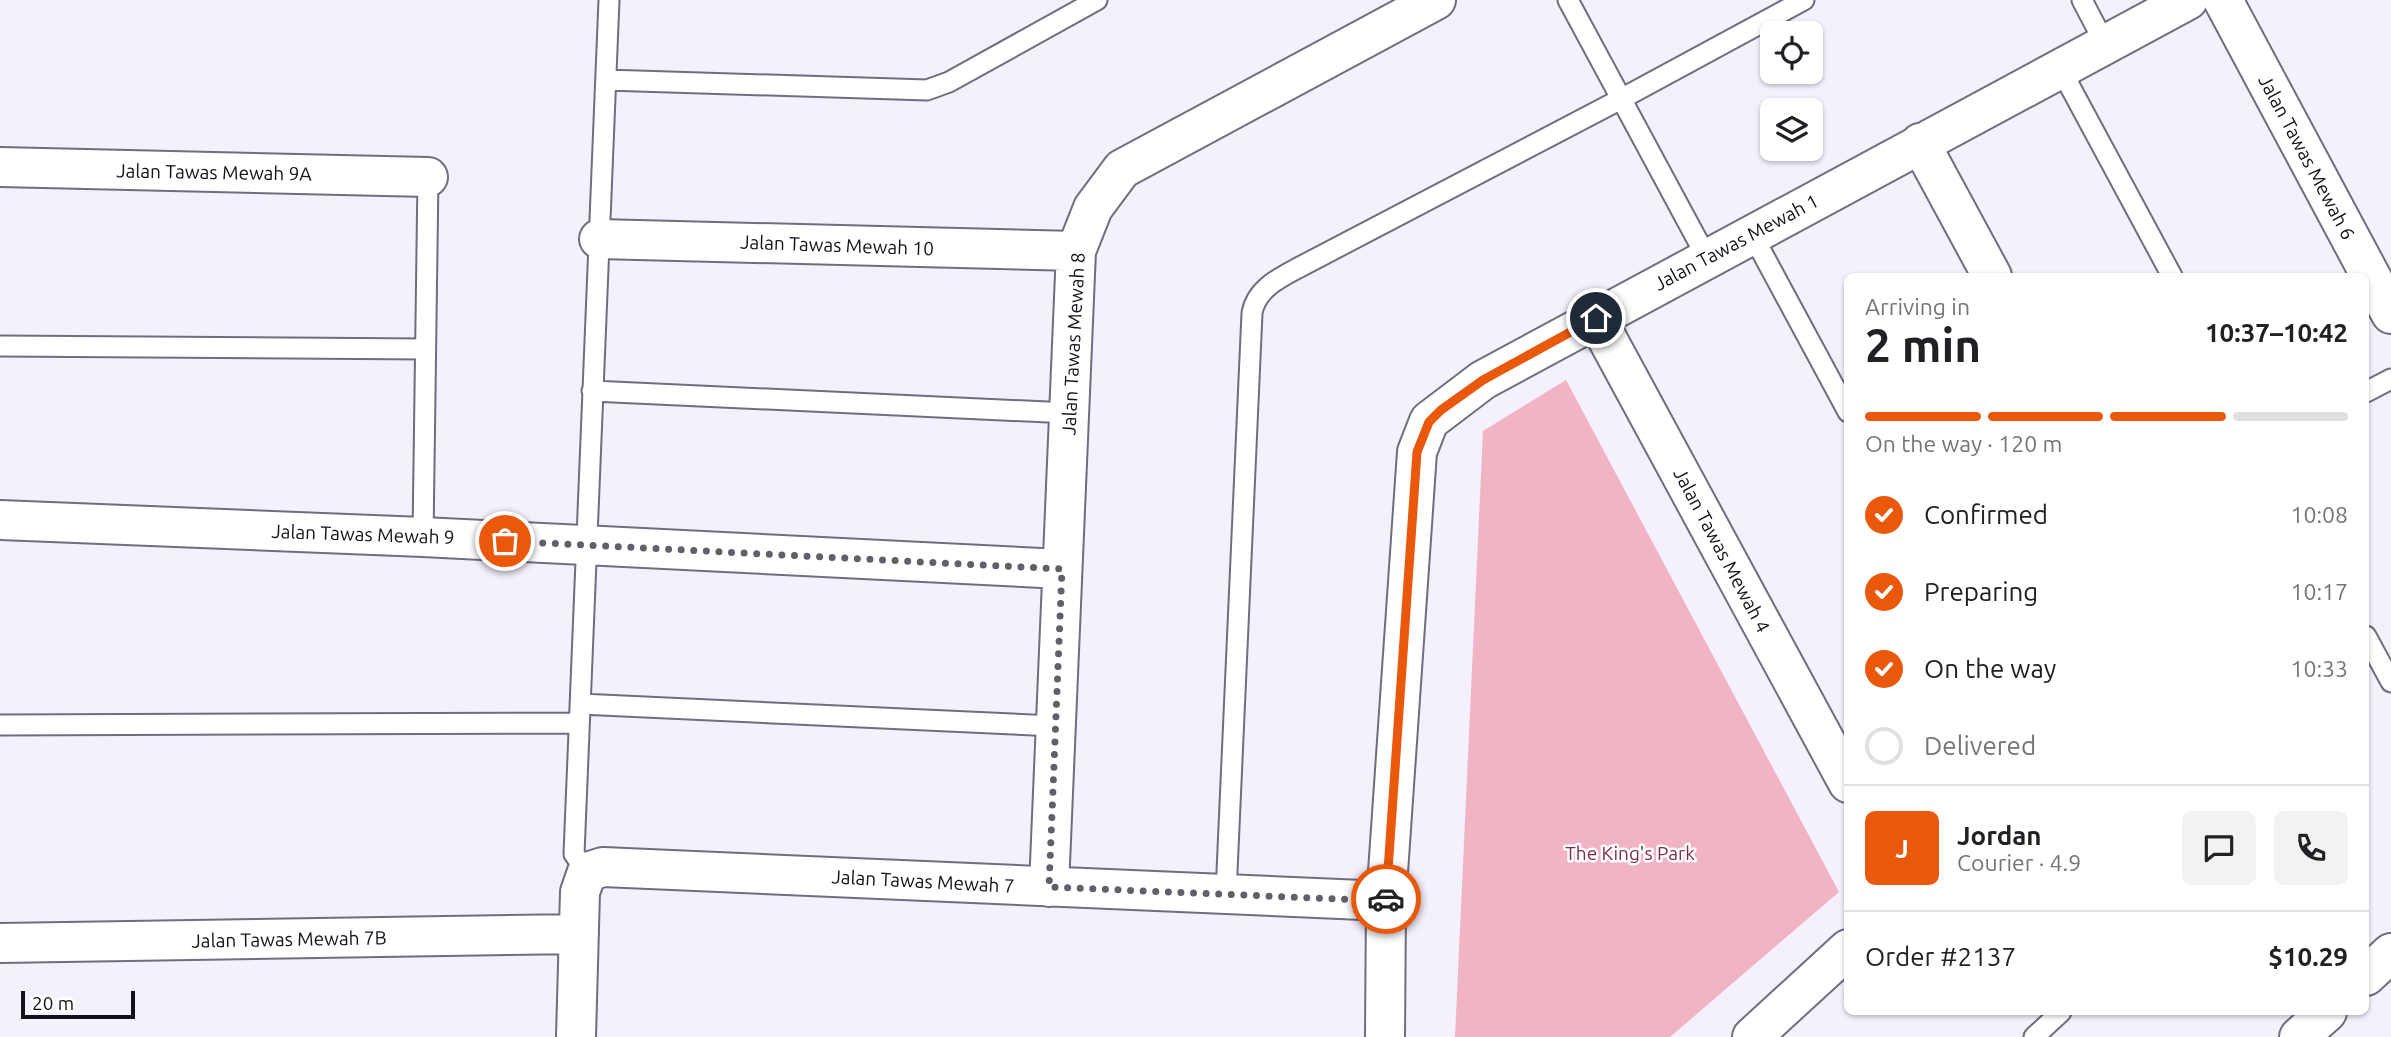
<!DOCTYPE html>
<html lang="en">
<head>
<meta charset="utf-8">
<style>
  body { margin:0; font-family:Ubuntu,sans-serif; background:#f2f2f2; color:#202124; height:100vh; display:flex; flex-direction:column; font-size:26px; white-space:nowrap }
  * { box-sizing:border-box; margin:0 }
  p { font-size:23px; color:#757577 }
  .icon { flex:none; width:38px; height:38px; fill:none; stroke:currentColor; stroke-width:2; stroke-linecap:round; stroke-linejoin:round }
  .map { position:relative; flex:1; overflow:hidden }
  .drawer { position:absolute; left:1844px; top:273px; width:525px; height:742px; display:flex; flex-direction:column; background:#fff; border-radius:10px; box-shadow:0 2px 5px #0004 }
  .drawer>* { flex:none }
  .buttons { position:absolute; left:1760px; top:21px; display:grid; gap:14px }
  .buttons a { display:grid; place-items:center; width:63px; height:63px; border-radius:10px; background:#fff; box-shadow:0 2px 5px #0004; font-size:35px }
  .scale { position:absolute; left:21px; bottom:18px; width:114px; box-sizing:border-box; padding-left:7px; border:4px solid #141118; border-top:0; font-size:19px; line-height:24px; white-space:nowrap; color:#141118; -webkit-text-stroke:5px #fff; paint-order:stroke }
  .pin { position:absolute; display:grid; place-items:center; width:60px; height:60px; color:#fff; margin:-30px; border:4px solid #fff; border-radius:50%; box-shadow:0 2px 7px #0007 }
  .courier { position:absolute; display:grid; place-items:center; width:70px; height:70px; margin:-35px; border:5px solid #ea580c; border-radius:50%; background:#fff; color:#222; box-shadow:0 2px 9px #0007 }
  .head em { font-style:normal; font-weight:600 }
  .head div { display:flex; flex-direction:column-reverse }
  .head { display:flex; align-items:center; justify-content:space-between; height:119px; padding:0 21px }
  h1 { font-size:46px; font-weight:600; line-height:52px }
  .bar { display:grid; grid-template-columns:repeat(4,1fr); gap:10px 7px; align-content:center; height:84px; padding:0 21px }
  .bar i { height:9px; border-radius:5px; background:#e0e0e0 }
  .bar .selected { background:#ea580c }
  .bar p { grid-column:span 4 }
  .line { display:flex; align-items:center; gap:18px; padding:0 21px; border-top:2px solid #e0e0e0 }
  .line div { flex:1 }
  .round { display:grid; place-items:center; flex:none; width:74px; height:74px; border-radius:10px; background:#f2f2f2 }
  ol { padding:0 21px; list-style:none }
  li { display:flex; align-items:center; gap:21px; height:77px }
  li p { margin-inline-start:auto }
  li .icon { padding:7px; border-radius:50%; background:#ea580c; color:#fff; stroke-width:4 }
  li:last-child { color:#757577 }
  li i { width:38px; height:38px; border:4px solid #e0e0e0; border-radius:50% }
  .map>svg:first-child { display:block }
  .green { fill:#f1b4c5 }
  .lines { fill:none; stroke-linecap:round; stroke-linejoin:round }
  .lane-casing { stroke:#716c7e; stroke-width:23 }
  .street-casing { stroke:#716c7e; stroke-width:42 }
  .lane { stroke:#fff; stroke-width:19 }
  .street { stroke:#fff; stroke-width:38 }
  .done { stroke:#625f68; stroke-width:7; stroke-dasharray:0 12.6 }
  .route { stroke:#ea580c; stroke-width:9 }
  .labels { text-anchor:middle; dominant-baseline:central; stroke-width:5; stroke-linejoin:round; paint-order:stroke }
  .street-label { font-size:19px; fill:#141118; stroke:#fff }
  .park-label { font-size:19px; fill:#7b2c49; stroke:#fff }
</style>
</head>
<body>
<div class="map">
<svg width="2391" height="1037" viewBox="0 0 2391 1037">
  <rect width="100%" height="100%" fill="#f4f0fc"/>
  <path class="green" d="M1566,380L1839,892L1670,1037H1455L1483,431Z"/>
  <g class="lines">
    <defs>
      <path id="lane" d="M1568,0L1707,258
        M2082,0L2105,44
        M2060,68L2172,276
        M606,80L927,90L949,82L1097,0
        M1752,234L1848,412
        M0,346L425,349
        M592,391L1069,413
        M2366,392L2391,379
        M423,537L428,177
        M2366,636L2391,682
        M580,704L1055,726
        M0,725L579,723
        M587,872L574,854L609,0
        M1226,894L1252,313C1256,290 1277,279 1296,269L1621,99L1804,0
        M2034,1037L2061,1012"/>
      <path id="street" d="M2223,0L2391,314
        M1920,143L1992,276
        M0,167L428,177
        M599,239L1076,251
        M1596,318L1848,783
        M0,520L423,537L1062,569
        M1049,887L1076,251L1093,208L1122,169L1436,0
        M0,943L579,934
        M2366,976L2391,953
        M576,1037L580,892L587,872L603,867L1386,901
        M1385,1037L1386,901L1417,452L1429,421L1483,380L2188,0
        M1752,1037L1848,949
        M2299,1037L2327,1012"/>
    </defs>
    <use href="#lane" class="lane-casing"/>
    <use href="#street" class="street-casing"/>
    <use href="#lane" class="lane"/>
    <use href="#street" class="street"/>
  </g>
  <g class="lines">
    <path class="done" d="M505,541L1062,569L1049,887L1386,901V899"/>
    <path class="route" d="M1386,899L1417,452L1429,422L1441,410L1483,380L1596,318"/>
  </g>
  <g class="labels">
    <g class="street-label">
      <text transform="translate(2307 157) rotate(62)">Jalan Tawas Mewah 6</text>
      <text transform="translate(214 172) rotate(1)">Jalan Tawas Mewah 9A</text>
      <text transform="translate(1736 242) rotate(-28)">Jalan Tawas Mewah 1</text>
      <text transform="translate(837 245) rotate(2)">Jalan Tawas Mewah 10</text>
      <text transform="translate(1073 344) rotate(-87)">Jalan Tawas Mewah 8</text>
      <text transform="translate(363 534) rotate(2)">Jalan Tawas Mewah 9</text>
      <text transform="translate(1722 550) rotate(62)">Jalan Tawas Mewah 4</text>
      <text transform="translate(923 881) rotate(3)">Jalan Tawas Mewah 7</text>
      <text transform="translate(289 939) rotate(-1)">Jalan Tawas Mewah 7B</text>
    </g>
    <g class="park-label">
      <text x="1630" y="853">The King's Park</text>
    </g>
  </g>
</svg>
<div class="buttons">
<a><svg class="icon" aria-label="locate" viewBox="0 0 24 24"><circle cx="12" cy="12" r="6"/><path d="M12 2v4M12 18v4M2 12h4M18 12h4"/></svg></a>
<a><svg class="icon" aria-label="layers" viewBox="0 0 24 24"><path d="M12 4l9 5-9 5-9-5zM3 14l9 5 9-5"/></svg></a>
</div>
<div class="scale">20 m</div>
<div class="pin" style="left:505px;top:541px;background:#ea580c"><svg class="icon" aria-label="bag" viewBox="0 0 24 24"><path d="M5 8h14l-1 12H6zM9 8a3 3 0 0 1 6 0"/></svg></div>
<div class="pin" style="left:1596px;top:318px;background:#1f2937"><svg class="icon" aria-label="home" viewBox="0 0 24 24"><path d="M3 11l9-7 9 7M6 9v11h12V9"/></svg></div>
<div class="courier" style="left:1386px;top:899px"><svg class="icon" aria-label="car" viewBox="0 0 24 24"><path d="M5 17H2v-5l4-1 3-4h7l3 4 3 1v5h-3M9 17h6M6 11h13"/><circle cx="7" cy="17" r="2"/><circle cx="17" cy="17" r="2"/></svg></div>
<section class="drawer">
<div class="head"><div><h1>2 min</h1><p>Arriving in</p></div><em>10:37–10:42</em></div>
<div class="bar"><i class="selected"></i><i class="selected"></i><i class="selected"></i><i></i><p>On the way · 120 m</p></div>
<ol>
<li><svg class="icon" aria-label="check" viewBox="0 0 24 24"><path d="M5 12l5 5 9-10"/></svg>Confirmed<p>10:08</p></li>
<li><svg class="icon" aria-label="check" viewBox="0 0 24 24"><path d="M5 12l5 5 9-10"/></svg>Preparing<p>10:17</p></li>
<li><svg class="icon" aria-label="check" viewBox="0 0 24 24"><path d="M5 12l5 5 9-10"/></svg>On the way<p>10:33</p></li>
<li><i></i>Delivered</li>
</ol>
<div class="line" style="height:126px"><b class="round" style="background:#ea580c;color:#fff">J</b><div><b>Jordan</b><p>Courier · 4.9</p></div><a class="round"><svg class="icon" aria-label="chat" viewBox="0 0 24 24"><path d="M4 5h16v11H9l-5 4z"/></svg></a><a class="round"><svg class="icon" aria-label="phone" viewBox="0 0 24 24"><path d="M5 4h4l2 5-3 2q2 4 5 5l2-3 5 2v4C11 20 4 13 5 4z"/></svg></a></div>
<div class="line" style="height:91px"><div>Order #2137</div><b>$10.29</b></div>
</section>
</div>
</body>
</html>
